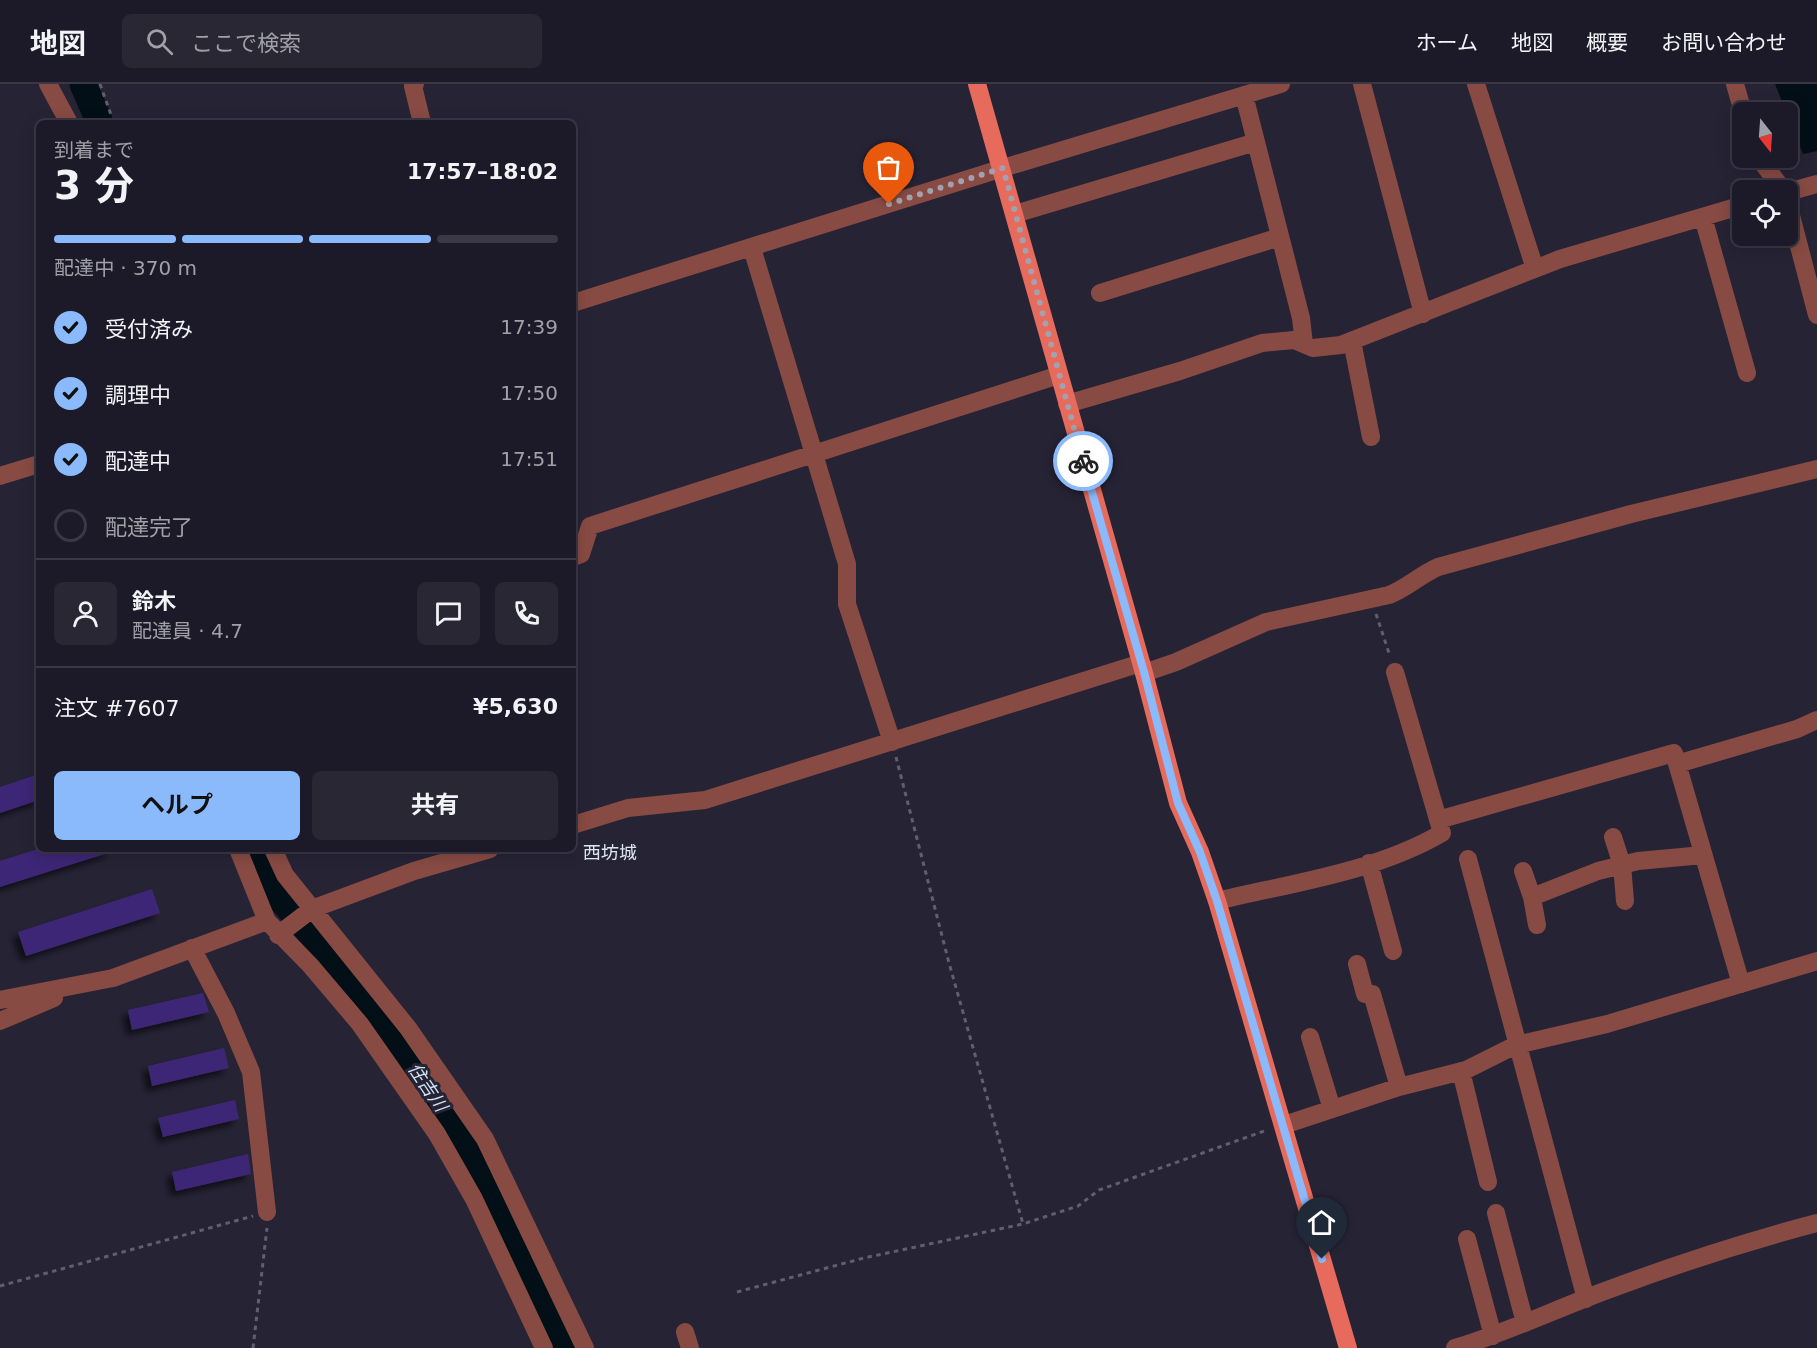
<!DOCTYPE html>
<html lang="ja">
<head>
<meta charset="utf-8">
<style>
  body { margin:0; font-family:"DejaVu Sans","Noto Sans JP",sans-serif; background:#292734; color:#f1f3f6; height:100vh; display:flex; flex-direction:column; font-size:22px; white-space:nowrap }
  * { box-sizing:border-box; margin:0 }
  p { font-size:20px; color:#a0a1a8 }
  .icon { flex:none; width:33px; height:33px; fill:none; stroke:currentColor; stroke-width:2; stroke-linecap:round; stroke-linejoin:round }
  .map { position:relative; flex:1; overflow:hidden }
  .side { position:absolute; left:36px; top:36px; width:540px; height:732px; display:flex; flex-direction:column; background:#1c1a28; border-radius:9px; box-shadow:0 3px 15px #0003,0 0 0 2px #3a3845 }
  .side>* { flex:none }
  .needle { width:39px; rotate:163deg }
  .tools { position:absolute; left:1732px; top:18px; display:grid; gap:12px }
  .tools a { display:grid; place-items:center; width:66px; height:66px; border-radius:9px; background:#1c1a28; box-shadow:0 3px 15px #0003,0 0 0 2px #3a3845; font-size:30px }
  .pin { position:absolute; display:grid; place-items:center; width:51px; height:51px; color:#fff; margin:-62px -26px; border-radius:50% 50% 50% 0; rotate:-45deg; box-shadow:0 0 6px #0007 }
  .pin .icon { rotate:45deg }
  .courier { position:absolute; display:grid; place-items:center; width:60px; height:60px; margin:-30px; border:4px solid #8bbafc; border-radius:50%; background:#fff; color:#222; box-shadow:0 2px 8px #0007 }
  .summary em { font-style:normal; font-weight:700 }
  .summary div { display:flex; flex-direction:column-reverse }
  .summary { display:flex; align-items:center; justify-content:space-between; height:102px; padding:0 18px }
  h1 { font-size:39px; font-weight:700; line-height:45px }
  .bar { display:grid; grid-template-columns:repeat(4,1fr); gap:9px 6px; align-content:center; height:72px; padding:0 18px }
  .bar i { height:8px; border-radius:4px; background:#3a3845 }
  .bar .on { background:#8bbafc }
  .bar p { grid-column:span 4 }
  .line { display:flex; align-items:center; gap:15px; padding:0 18px; border-top:2px solid #3a3845 }
  .line div { flex:1 }
  .round { display:grid; place-items:center; flex:none; width:63px; height:63px; border-radius:9px; background:#292734 }
  ol { padding:0 18px; list-style:none }
  li { display:flex; align-items:center; gap:18px; height:66px }
  li p { margin-inline-start:auto }
  li .icon { padding:6px; border-radius:50%; background:#8bbafc; color:#111; stroke-width:4 }
  li:last-child { color:#a0a1a8 }
  li i { width:33px; height:33px; border:3px solid #3a3845; border-radius:50% }
  .action { display:flex; gap:12px; margin-top:auto; padding:12px 18px }
  .action a { flex:1; height:69px; border-radius:9px; background:#8bbafc; color:#111; font-size:24px; font-weight:700; line-height:69px; text-align:center }
  .action a+a { background:#292734; color:#f1f3f6 }
  header { display:flex; align-items:center; gap:36px; box-sizing:border-box; height:84px; padding:0 30px; background:#1c1a28; border-bottom:2px solid #3a3845 }
  header strong { font-size:28px }
  nav { display:flex; gap:33px; margin-inline-start:auto; font-size:21px }
  .search { width:420px; height:54px; background:#292734; display:flex; align-items:center; gap:15px; box-sizing:border-box; padding:0 21px; border-radius:9px; color:#a0a1a8; font-size:22px }
  .map>svg:first-child { display:block }
  .water { fill:#030f16 }
  .lines { fill:none; stroke-linecap:round; stroke-linejoin:round }
  .river { stroke:#030f16; stroke-width:27 }
  .building { fill:#3d2875; filter:url(#shadow) }
  .path { stroke:#615f6f; stroke-width:3; stroke-dasharray:4.5 4.5; stroke-linecap:butt }
  .minor { stroke:#874b43; stroke-width:18 }
  .major { stroke:#e76b5c; stroke-width:18 }
  .done { stroke:#a3a1af; stroke-width:6; stroke-dasharray:0 10.8 }
  .route { stroke:#8bbafc; stroke-width:8 }
  .labels { text-anchor:middle; dominant-baseline:central; stroke-width:6; stroke-linejoin:round; paint-order:stroke }
  .neighbourhood-label { font-size:18px; fill:#dce5f2; stroke:#262335 }
  .water-label { font-size:18px; font-style:italic; fill:#cee5f3; stroke:#262335 }
</style>
</head>
<body>
<header>
<strong>地図</strong>
<div class="search"><svg class="icon" aria-label="search" viewBox="0 0 24 24"><circle cx="10" cy="10" r="6"/><path d="M15 15l6 6"/></svg>ここで検索</div>
<nav><a>ホーム</a><a>地図</a><a>概要</a><a>お問い合わせ</a></nav>
</header>
<div class="map">
<svg width="1817" height="1264" viewBox="0 0 1817 1264">
  <defs>
    <filter id="shadow"><feDropShadow dx="-5.5" dy="5.5" stdDeviation="3" flood-color="#0009"/></filter>
  </defs>
  <rect width="100%" height="100%" fill="#262335"/>
  <path class="water" d="M1775,0H1817V67L1803,70Z"/>
  <g class="lines">
    <path class="river" d="M83,0L100,39
      M257,765L278,812L366,912L460,1048L564,1264"/>
  </g>
  <path class="building" d="M39,690V716L0,729V703Z
    M38,765H111V768L0,803V777Z
    M152,805L160,829L26,872L18,848Z
    M203,909L209,928L132,946L128,926Z
    M224,964L229,984L152,1002L148,982Z
    M235,1016L239,1035L163,1053L158,1034Z
    M248,1070L251,1090L176,1107L172,1088Z"/>
  <g class="lines">
    <path class="path" d="M100,0L114,39
      M1376,530L1390,572
      M896,673L949,879L1023,1140
      M0,1202L253,1132
      M737,1208L864,1174L1023,1140L1078,1122L1099,1106L1267,1046
      M253,1264L267,1144"/>
    <path class="minor" d="M48,0L69,39
      M415,0L413,2L422,39
      M1362,0L1423,230
      M1476,0L1535,185
      M1735,0L1743,28
      M1244,11L1301,234L1304,260
      M1759,74L1783,106
      M1788,108L1817,100
      M1788,120L1817,231
      M1015,130L1256,58
      M1703,133L1747,289
      M752,164L847,480V520L892,658
      M1100,209L1280,153
      M573,219L1003,84L1281,0
      M1352,257L1371,353
      M1067,320L1180,287L1262,259L1294,256L1313,264L1341,261L1560,175L1743,121
      M0,392L39,380
      M573,473L581,470L590,442L1059,291
      M1144,589L1176,578L1266,538L1389,511C1407,504 1420,491 1438,483L1631,430L1817,385
      M1677,680L1797,645L1817,636
      M1438,736L1674,669L1741,900
      M573,741L628,724L705,716L1141,579
      M1613,753L1622,781L1625,817
      M238,765L267,837L310,881L360,940L437,1050L474,1115L544,1264
      M273,765L285,791L408,944L485,1055L585,1264
      M1468,775L1586,1215
      M1369,779L1393,867
      M1523,787L1532,813L1537,841
      M1532,813L1598,787L1638,777L1703,771
      M1217,817C1291,799 1375,788 1442,749L1395,588
      M278,851L312,825L414,787L490,765
      M192,864L226,929L251,988L267,1128
      M1357,880L1365,910H1372L1399,1003
      M0,916L113,894L267,837
      M0,937L54,914
      M1310,953L1332,1025
      M1461,987L1488,1098
      M1284,1041L1399,1003L1466,986L1516,961L1607,940L1817,877
      M1496,1129L1525,1239
      M1467,1155L1493,1252
      M685,1248L690,1264
      M1455,1264C1509,1248 1560,1223 1613,1204C1680,1179 1748,1157 1817,1139"/>
    <path class="major" d="M977,0L1144,589L1178,719L1200,768L1217,817L1348,1264"/>
  </g>
  <g class="lines">
    <path class="done" d="M889,120L1003,84L1083,377"/>
    <path class="route" d="M1083,377L1144,588L1178,719L1200,768L1217,817L1322,1175"/>
  </g>
  <g class="labels">
    <g class="neighbourhood-label">
      <text x="610" y="768">西坊城</text>
    </g>
    <g class="water-label">
      <text transform="translate(428 1003) rotate(56)">住吉川</text>
    </g>
  </g>
</svg>
<div class="tools">
<a><svg class="needle" viewBox="-14 -14 28 28"><path d="M0-13l5 13h-10z" fill="#e53935"/><path d="M0 13l5-13h-10z" fill="#a0a1a8"/></svg></a>
<a><svg class="icon" aria-label="locate" viewBox="0 0 24 24"><circle cx="12" cy="12" r="6"/><path d="M12 2v4M12 18v4M2 12h4M18 12h4"/></svg></a>
</div>
<div class="pin" style="left:889px;top:120px;background:#ea580c"><svg class="icon" aria-label="bag" viewBox="0 0 24 24"><path d="M5 8h14l-1 12H6zM9 8a3 3 0 0 1 6 0"/></svg></div>
<div class="pin" style="left:1322px;top:1175px;background:#1f2937"><svg class="icon" aria-label="home" viewBox="0 0 24 24"><path d="M3 11l9-7 9 7M6 9v11h12V9"/></svg></div>
<div class="courier" style="left:1083px;top:377px"><svg class="icon" aria-label="bike" viewBox="0 0 24 24"><circle cx="6" cy="16" r="4"/><circle cx="18" cy="16" r="4"/><path d="M6 16l4-8h5l3 8M10 8l3 8H6M13 5h3"/></svg></div>
<section class="side">
<div class="summary"><div><h1>3 分</h1><p>到着まで</p></div><em>17:57–18:02</em></div>
<div class="bar"><i class="on"></i><i class="on"></i><i class="on"></i><i></i><p>配達中 · 370 m</p></div>
<ol>
<li><svg class="icon" aria-label="check" viewBox="0 0 24 24"><path d="M5 12l5 5 9-10"/></svg>受付済み<p>17:39</p></li>
<li><svg class="icon" aria-label="check" viewBox="0 0 24 24"><path d="M5 12l5 5 9-10"/></svg>調理中<p>17:50</p></li>
<li><svg class="icon" aria-label="check" viewBox="0 0 24 24"><path d="M5 12l5 5 9-10"/></svg>配達中<p>17:51</p></li>
<li><i></i>配達完了</li>
</ol>
<div class="line" style="height:108px"><a class="round"><svg class="icon" aria-label="person" viewBox="0 0 24 24"><circle cx="12" cy="8" r="4"/><path d="M4 21q1-7 8-7t8 7"/></svg></a><div><b>鈴木</b><p>配達員 · 4.7</p></div><a class="round"><svg class="icon" aria-label="chat" viewBox="0 0 24 24"><path d="M4 5h16v11H9l-5 4z"/></svg></a><a class="round"><svg class="icon" aria-label="phone" viewBox="0 0 24 24"><path d="M5 4h4l2 5-3 2q2 4 5 5l2-3 5 2v4C11 20 4 13 5 4z"/></svg></a></div>
<div class="line" style="height:78px"><div>注文 #7607</div><b>¥5,630</b></div>
<div class="action"><a>ヘルプ</a><a>共有</a></div>
</section>
</div>
</body>
</html>
